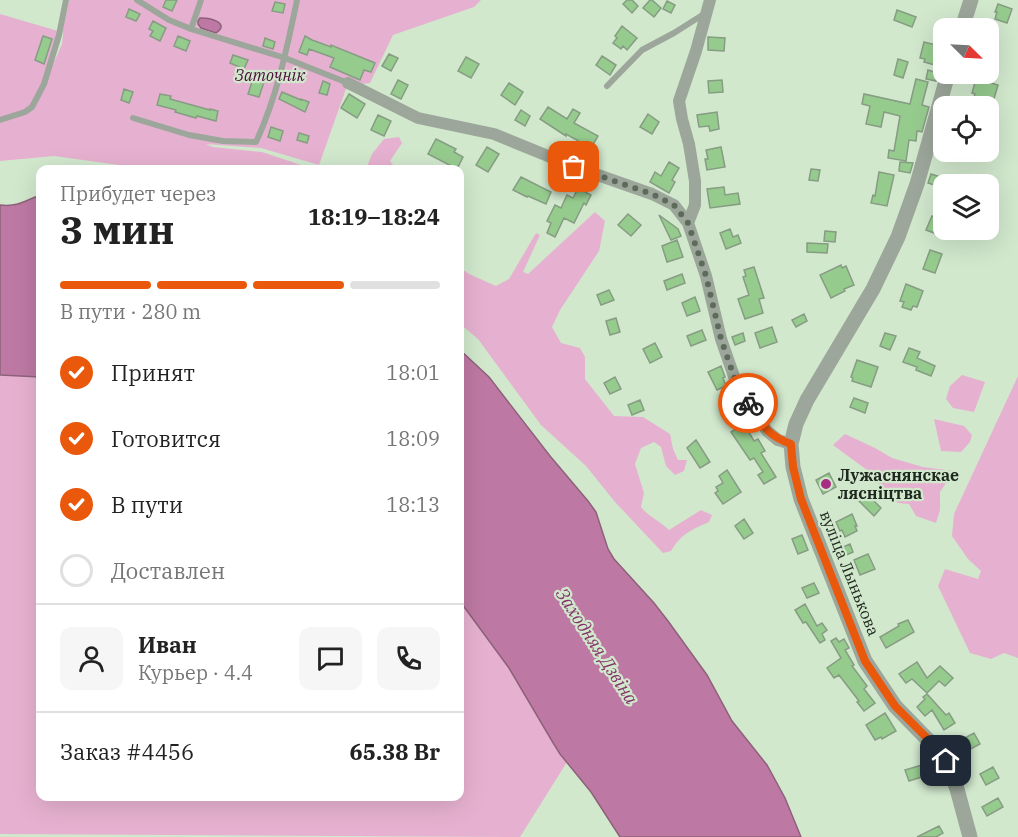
<!DOCTYPE html>
<html lang="ru">
<head>
<meta charset="utf-8">
<style>
  body { margin:0; font-family:"IBM Plex Serif",serif; background:#f6f6f6; color:#222; height:100vh; display:flex; flex-direction:column; font-size:22px; white-space:nowrap }
  * { box-sizing:border-box; margin:0 }
  p { font-size:20px; color:#767676 }
  .icon { flex:none; width:33px; height:33px; fill:none; stroke:currentColor; stroke-width:2; stroke-linecap:round; stroke-linejoin:round }
  .map { position:relative; flex:1; overflow:hidden }
  .panel { position:absolute; left:36px; top:165px; width:428px; height:636px; display:flex; flex-direction:column; background:#fff; border-radius:12px; box-shadow:0 6px 24px #0002 }
  .panel>* { flex:none }
  .needle { width:39px; rotate:114deg }
  .tools { position:absolute; left:933px; top:18px; display:grid; gap:12px }
  .tools a { display:grid; place-items:center; width:66px; height:66px; border-radius:12px; background:#fff; box-shadow:0 6px 24px #0002; font-size:30px }
  .pin { position:absolute; display:grid; place-items:center; width:51px; height:51px; color:#fff; margin:-26px; border-radius:12px; box-shadow:0 3px 9px #0006 }
  .courier { position:absolute; display:grid; place-items:center; width:60px; height:60px; margin:-30px; border:4px solid #ea580c; border-radius:50%; background:#fff; color:#222; box-shadow:0 2px 8px #0007 }
  .head em { font-style:normal; font-weight:800 }
  .head div { display:flex; flex-direction:column-reverse }
  .head { display:flex; align-items:center; justify-content:space-between; height:102px; padding:0 24px }
  h1 { font-size:39px; font-weight:800; line-height:45px }
  .bar { display:grid; grid-template-columns:repeat(4,1fr); gap:9px 6px; align-content:center; height:72px; padding:0 24px }
  .bar i { height:8px; border-radius:4px; background:#e0e0e0 }
  .bar .current { background:#ea580c }
  .bar p { grid-column:span 4 }
  .line { display:flex; align-items:center; gap:15px; padding:0 24px; border-top:2px solid #e0e0e0 }
  .line div { flex:1 }
  .round { display:grid; place-items:center; flex:none; width:63px; height:63px; border-radius:12px; background:#f6f6f6 }
  ol { padding:0 24px; list-style:none }
  li { display:flex; align-items:center; gap:18px; height:66px }
  li p { margin-inline-start:auto }
  li .icon { padding:6px; border-radius:50%; background:#ea580c; color:#fff; stroke-width:4 }
  li:last-child { color:#767676 }
  li i { width:33px; height:33px; border:3px solid #e0e0e0; border-radius:50% }
  .map>svg:first-child { display:block }
  .green { fill:#e6b1d0 }
  .water { fill:#bd79a3; stroke:#8e617b; stroke-width:1.5 }
  .building { fill:#96cb8e; stroke:#869c83; stroke-width:1.5 }
  .lines { fill:none; stroke-linecap:round; stroke-linejoin:round }
  .service { stroke:#9ca69a; stroke-width:6 }
  .minor { stroke:#9ca69a; stroke-width:12 }
  .tertiary { stroke:#9ca69a; stroke-width:15 }
  .done { stroke:#5d6b5b; stroke-width:6; stroke-dasharray:0 10.8 }
  .route { stroke:#ea580c; stroke-width:8 }
  .poi-dot { fill:#a72d82; stroke:#d1e8cd; stroke-width:2 }
  .labels { text-anchor:middle; dominant-baseline:central; stroke-width:4.5; stroke-linejoin:round; paint-order:stroke }
  .park-label { font-size:16px; font-style:italic; fill:#4c0d39; stroke:#d1e8cd }
  .poi-label { font-size:16px; font-weight:bold; fill:#1f281e; stroke:#d1e8cd; text-anchor:start }
  .street-label { font-size:16px; fill:#1f281e; stroke:#d1e8cd }
  .water-label { font-size:18px; font-style:italic; fill:#85336a; stroke:#d1e8cd }
</style>
</head>
<body>
<div class="map">
<svg width="1018" height="837" viewBox="0 0 1018 837">
  <rect width="100%" height="100%" fill="#d1e8cd"/>
  <path class="green" d="M69,0H481L474,7L393,35L370,83L347,86L319,165L261,148L206,144L213,147L262,152L313,169H148L54,156L0,161V14L58,31L51,69L62,44L63,36V29Z
    M399,137L402,143L390,161L396,169H366L372,154L384,139Z
    M595,212L605,221L599,251L560,310L552,327L561,343L580,348L585,357V379L614,416L643,417L670,434L673,449L678,460H687L684,471L675,475L666,466L661,447L654,442L641,448L635,464L644,493L641,507C650,518 659,520 669,530L701,510L712,515L709,522C691,530 681,534 671,551L663,553L615,502L586,466L541,425L478,339L459,323V267L469,274L496,286L509,279L536,233L540,235L523,272L528,274Z
    M0,375L40,377V796H459V600L509,668L560,754L567,762L520,837L0,834Z
    M962,375L985,382L974,412L953,408L946,399L950,386Z
    M1018,376V658L1004,653L991,659L970,653L938,586L945,569L978,579L981,571L968,559L952,536L954,514Z
    M934,419L964,426L972,435L970,442L961,452L941,451Z
    M845,434L875,448L892,458L923,467L954,471L940,492V510L936,523L916,516L909,504L898,503L883,492L875,476L833,445Z"/>
  <path class="water" d="M200,18C209,17 231,23 216,33L201,28L198,24V21Z
    M40,195V377L0,375V205C19,207 24,201 40,195Z
    M459,349L489,377L550,456L588,501L596,512L608,549L614,559L654,603L668,621L707,675L732,721L767,765L785,798L801,837H620L591,792L560,754L552,741L509,668L459,600Z"/>
  <path class="building" d="M166,0H177L172,11L163,7Z
    M627,0H632L638,6L632,13L623,4Z
    M650,0H652L661,8L654,17L643,8Z
    M667,1L675,5L671,13L663,9Z
    M275,2L285,4L283,13L272,11Z
    M998,4L1012,9L1007,23L995,19L997,12H995Z
    M129,9L140,14L136,21L126,17Z
    M897,10L916,17L912,27L894,20Z
    M153,21L166,28L160,41L150,36L153,31L149,29Z
    M622,26L637,38L627,50L623,46L621,49L613,43L617,38L615,36Z
    M43,36L52,39L44,64L35,60Z
    M178,36L190,41L186,51L174,46Z
    M305,36L312,40L331,47V45L375,63L371,72L364,70L360,80L330,67L334,58L309,49L307,55L299,52Z
    M708,37L725,38L724,51L708,50Z
    M265,38L275,42L273,49L263,46Z
    M924,42L940,46L935,65L924,62L925,59L920,58Z
    M389,54L398,58L391,71L382,66Z
    M233,55L248,60L244,69L230,63Z
    M602,56L616,65L610,75L596,65Z
    M466,57L479,64L471,78L458,71Z
    M898,59L908,62L903,78L894,75Z
    M928,70L938,73L936,81L926,79Z
    M253,79L264,82L259,97L248,94Z
    M916,79L928,82L922,105L929,107L922,132L917,131L916,141L909,140L906,161L888,158L889,150L894,151L900,116L884,112L881,127L866,124L870,106L862,104L864,94L910,104Z
    M976,79L998,85L993,102L974,97L975,94L972,93Z
    M398,80L408,85L401,99L391,94Z
    M722,80L723,92L709,93L708,81Z
    M323,81L330,84L327,95L319,93Z
    M509,83L523,92L515,105L501,95Z
    M124,89L133,92L129,103L121,100Z
    M282,92L301,100V99L309,102L305,112L279,99Z
    M160,94L171,96L170,99L210,110V109L218,111L216,121L197,116L196,118L175,112L176,110L157,105Z
    M349,94L365,104L357,118L341,108Z
    M548,107L567,119L573,109L580,113L574,123L598,136L591,148L566,134V136L540,119Z
    M521,110L530,116L525,126L515,120Z
    M717,112L719,129L710,131L709,126L699,127L697,115Z
    M648,114L659,122L652,134L640,127Z
    M378,115L391,121L384,136L371,130Z
    M271,127L283,131L280,141L268,137Z
    M299,133L309,136L307,143L297,140Z
    M436,139L456,149L454,152L463,157L457,169L428,154Z
    M487,147L499,154L488,172L476,165Z
    M721,147L725,167L707,170L705,159H708L706,150Z
    M669,162L679,168L672,180L675,182L669,193L650,182L655,172L661,176Z
    M900,162L913,163L910,173L899,171Z
    M811,169L820,170L818,181L809,180Z
    M879,172L894,175L887,206L871,203L873,195L875,196Z
    M931,174L944,178V188L928,183Z
    M521,177L551,192L546,204L528,196L527,197L513,190Z
    M724,187L725,195L738,193L740,204L710,208L707,189Z
    M578,188L591,195L586,205L584,203L574,223L564,218L555,237L547,233L551,223L547,221L555,205L561,208L567,195L573,198Z
    M628,214L641,225L631,236L618,225Z
    M659,215L678,229L681,236L671,240Z
    M932,216L944,220V230H954L950,239L926,230Z
    M730,229L733,237L738,235L741,243L726,249L720,233Z
    M825,231L836,232L835,242L824,241Z
    M677,240L683,257L667,262L662,246Z
    M807,243L828,244L827,253L807,252Z
    M930,250L942,254L935,273L923,269Z
    M841,265L842,268L846,266L854,285L844,289L845,291L831,298L820,275Z
    M754,267L764,298L759,299L763,313L745,319L738,299L749,295L743,277L746,276L744,270Z
    M682,274L685,283L667,290L664,281Z
    M906,284L923,291L917,307L913,306L911,310L902,307L904,302L900,301Z
    M609,290L614,300L601,305L597,295Z
    M695,297L700,311L687,316L682,303Z
    M804,314L807,321L796,327L792,320Z
    M616,318L620,332L610,335L606,321Z
    M772,327L777,342L760,348L755,333Z
    M702,330L706,340L691,346L687,336Z
    M743,333L745,341L735,345L732,337Z
    M885,333L896,336L890,350L880,346Z
    M655,343L662,357L650,363L643,349Z
    M909,348L920,352L917,358L935,366L931,376L916,370L917,367L903,362Z
    M857,360L878,367L871,387L852,381L853,378L851,377Z
    M721,366L725,377L723,378L726,386L717,390L708,372Z
    M615,377L621,389L610,394L604,383Z
    M854,398L868,403L865,413L850,407Z
    M640,400L644,410L632,415L628,405Z
    M744,424L754,441L758,439L765,451L761,453L776,477L764,484L758,475L763,472L754,458L750,460L731,432Z
    M696,440L710,462L700,468L687,448Z
    M727,470L741,492L723,504L715,493L718,491L716,487L723,483L719,476Z
    M829,473L836,487L823,494L816,480Z
    M862,489L881,508L874,516L854,496Z
    M852,514L857,526H855L857,531L845,537L842,530L840,531L836,522Z
    M744,519L753,533L744,539L735,526Z
    M802,535L808,550L798,554L792,539Z
    M850,544L853,552L844,556L841,548Z
    M868,554L875,569L860,575L854,560Z
    M814,583L819,593L807,598L802,588Z
    M805,604L817,626L822,623L827,630L822,634L825,640L820,643L806,622L803,623L795,610Z
    M908,620L914,632L886,648L880,637L899,626L898,624Z
    M836,638L839,642L844,639L849,648L845,650L854,665L852,666L867,686L864,689L875,703L864,711L857,702L859,701L839,675L834,678L827,668L841,658L831,641Z
    M917,662L927,678L940,666L953,678L945,686L939,681L927,693L912,679L906,683L899,674Z
    M927,694L946,715L949,713L955,723L944,730L932,710L925,716L917,707L925,699L923,697Z
    M885,713L896,731L882,739L881,737L875,740L866,725Z
    M974,733L980,744L967,751L961,740Z
    M922,765L925,776L909,781L905,770Z
    M993,767L999,778L986,785L980,774Z
    M998,798L1003,807L987,816L982,807Z
    M939,826L943,833L936,837H917Z"/>
  <g class="lines">
    <path class="service" d="M137,0L169,20L191,29L285,58L348,83
      M191,29L201,0
      M607,86L642,50L674,33L704,14
      M133,118L189,135L223,141L256,142C277,97 287,48 297,0
      M0,120L25,112L32,107L44,84L59,35L66,0"/>
    <path class="minor" d="M348,83L418,118L494,134L575,167L652,194L674,205L688,223L706,276L721,339L738,388L767,431L778,440L791,444
      M688,223L695,205V181L689,144L682,119L679,101L696,51L710,0"/>
    <path class="tertiary" d="M962,28L971,0
      M948,74L917,184L898,237L873,289L807,400L796,424L791,444L793,467L801,499L865,661L895,706L931,743L946,761L957,789L970,837"/>
  </g>
  <g class="lines">
    <path class="done" d="M574,167L652,194L674,205L688,223L706,276L721,339L738,388L748,403"/>
    <path class="route" d="M748,403C762,424 766,435 791,444L793,467L801,499L865,661L895,706L932,743L946,761"/>
  </g>
  <circle class="poi-dot" cx="826" cy="484" r="6"/>
  <g class="labels">
    <g class="park-label">
      <text x="270" y="75">Заточнік</text>
    </g>
    <g class="poi-label">
      <text x="838" y="475">Лужаснянскае<tspan x="838" dy="18">лясніцтва</tspan></text>
    </g>
    <g class="street-label">
      <text transform="translate(850 573) rotate(68)">вуліца Лынькова</text>
    </g>
    <g class="water-label">
      <text transform="translate(597 646) rotate(57)">Заходняя Дзвіна</text>
    </g>
  </g>
</svg>
<div class="tools">
<a><svg class="needle" viewBox="-14 -14 28 28"><path d="M0-13l5 13h-10z" fill="#e53935"/><path d="M0 13l5-13h-10z" fill="#767676"/></svg></a>
<a><svg class="icon" aria-label="locate" viewBox="0 0 24 24"><circle cx="12" cy="12" r="6"/><path d="M12 2v4M12 18v4M2 12h4M18 12h4"/></svg></a>
<a><svg class="icon" aria-label="layers" viewBox="0 0 24 24"><path d="M12 4l9 5-9 5-9-5zM3 14l9 5 9-5"/></svg></a>
</div>
<div class="pin" style="left:574px;top:167px;background:#ea580c"><svg class="icon" aria-label="bag" viewBox="0 0 24 24"><path d="M5 8h14l-1 12H6zM9 8a3 3 0 0 1 6 0"/></svg></div>
<div class="pin" style="left:946px;top:761px;background:#1f2937"><svg class="icon" aria-label="home" viewBox="0 0 24 24"><path d="M3 11l9-7 9 7M6 9v11h12V9"/></svg></div>
<div class="courier" style="left:748px;top:403px"><svg class="icon" aria-label="bike" viewBox="0 0 24 24"><circle cx="6" cy="16" r="4"/><circle cx="18" cy="16" r="4"/><path d="M6 16l4-8h5l3 8M10 8l3 8H6M13 5h3"/></svg></div>
<section class="panel">
<div class="head"><div><h1>3 мин</h1><p>Прибудет через</p></div><em>18:19–18:24</em></div>
<div class="bar"><i class="current"></i><i class="current"></i><i class="current"></i><i></i><p>В пути · 280 m</p></div>
<ol>
<li><svg class="icon" aria-label="check" viewBox="0 0 24 24"><path d="M5 12l5 5 9-10"/></svg>Принят<p>18:01</p></li>
<li><svg class="icon" aria-label="check" viewBox="0 0 24 24"><path d="M5 12l5 5 9-10"/></svg>Готовится<p>18:09</p></li>
<li><svg class="icon" aria-label="check" viewBox="0 0 24 24"><path d="M5 12l5 5 9-10"/></svg>В пути<p>18:13</p></li>
<li><i></i>Доставлен</li>
</ol>
<div class="line" style="height:108px"><a class="round"><svg class="icon" aria-label="person" viewBox="0 0 24 24"><circle cx="12" cy="8" r="4"/><path d="M4 21q1-7 8-7t8 7"/></svg></a><div><b>Иван</b><p>Курьер · 4.4</p></div><a class="round"><svg class="icon" aria-label="chat" viewBox="0 0 24 24"><path d="M4 5h16v11H9l-5 4z"/></svg></a><a class="round"><svg class="icon" aria-label="phone" viewBox="0 0 24 24"><path d="M5 4h4l2 5-3 2q2 4 5 5l2-3 5 2v4C11 20 4 13 5 4z"/></svg></a></div>
<div class="line" style="height:78px"><div>Заказ #4456</div><b>65.38 Br</b></div>
</section>
</div>
</body>
</html>
